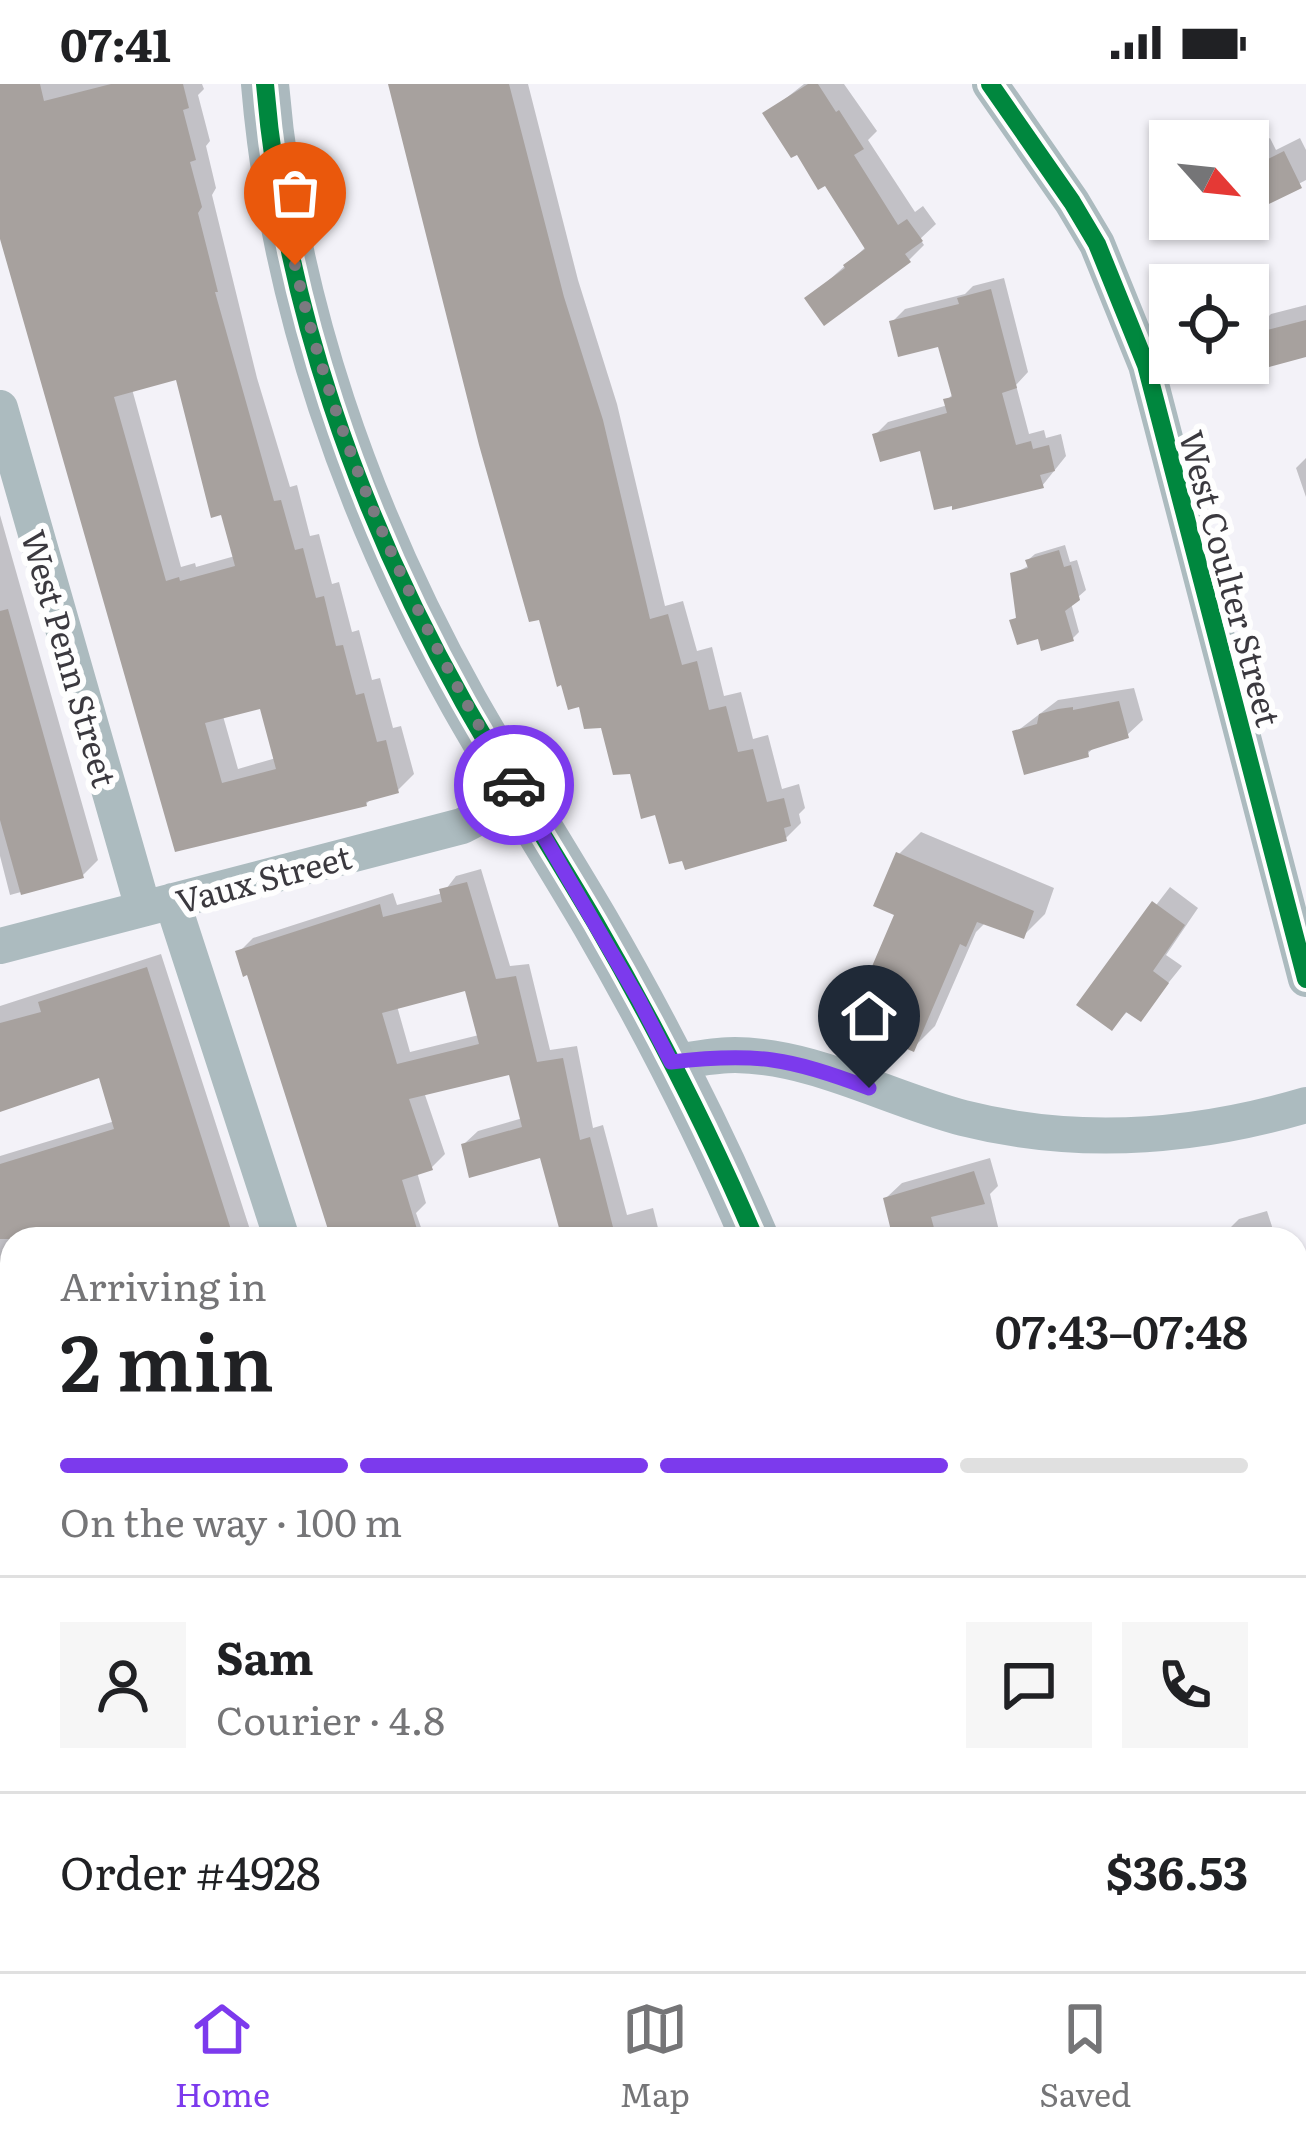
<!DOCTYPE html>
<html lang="en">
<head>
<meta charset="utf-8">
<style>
  body { margin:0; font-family:Literata,serif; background:#f6f6f6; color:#202124; height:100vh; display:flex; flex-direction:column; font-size:45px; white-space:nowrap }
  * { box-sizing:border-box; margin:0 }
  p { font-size:39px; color:#757577 }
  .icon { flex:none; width:66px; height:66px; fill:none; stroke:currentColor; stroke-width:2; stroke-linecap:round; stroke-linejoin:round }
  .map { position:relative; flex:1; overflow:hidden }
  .panel { position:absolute; left:0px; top:1143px; width:1308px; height:744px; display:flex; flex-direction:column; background:#fff; border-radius:36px 36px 0 0; box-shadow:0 3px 9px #0004 }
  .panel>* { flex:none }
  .needle { width:78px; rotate:117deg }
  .fabs { position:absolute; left:1149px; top:36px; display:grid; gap:24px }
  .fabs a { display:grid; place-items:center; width:120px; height:120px; border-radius:0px; background:#fff; box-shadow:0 3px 9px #0004; font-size:60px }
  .pin { position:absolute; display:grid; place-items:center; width:102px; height:102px; color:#fff; margin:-123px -51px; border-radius:50% 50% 50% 0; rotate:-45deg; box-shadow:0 0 12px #0007 }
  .pin .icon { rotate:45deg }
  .courier { position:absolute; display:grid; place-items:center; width:120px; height:120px; margin:-60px; border:9px solid #7c3aed; border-radius:50%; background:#fff; color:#222; box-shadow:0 3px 15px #0007 }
  .overview em { font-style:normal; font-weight:600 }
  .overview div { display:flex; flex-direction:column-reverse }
  .overview { display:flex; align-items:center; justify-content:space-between; height:204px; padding:0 60px }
  h1 { font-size:78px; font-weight:600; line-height:90px }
  .bar { display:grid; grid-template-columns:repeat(4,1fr); gap:18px 12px; align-content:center; height:144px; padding:0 60px }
  .bar i { height:15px; border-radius:9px; background:#e0e0e0 }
  .bar .active { background:#7c3aed }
  .bar p { grid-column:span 4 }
  .line { display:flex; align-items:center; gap:30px; padding:0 60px; border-top:3px solid #e0e0e0 }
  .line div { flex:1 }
  .round { display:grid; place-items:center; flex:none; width:126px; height:126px; border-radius:0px; background:#f6f6f6 }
  .status { display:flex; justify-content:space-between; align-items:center; height:84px; padding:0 60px; background:#fff; direction:ltr }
  .status svg { height:33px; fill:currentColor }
  .menu { display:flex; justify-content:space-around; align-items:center; height:168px; border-top:3px solid #e0e0e0; background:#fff; font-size:33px; color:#757577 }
  .menu a { display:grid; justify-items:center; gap:6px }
  .menu .active { color:#7c3aed }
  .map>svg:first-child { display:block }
  .green { fill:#d6dfd1 }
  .shadow { fill:#0003; fill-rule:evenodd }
  .building { fill:#a7a19e; fill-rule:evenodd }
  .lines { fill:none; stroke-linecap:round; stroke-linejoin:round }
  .street { stroke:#acbbbf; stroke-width:36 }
  .secondary { stroke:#abb9be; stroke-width:48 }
  .primary { stroke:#9fb1b7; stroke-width:54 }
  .cycleway-casing { stroke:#fefefe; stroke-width:26 }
  .cycleway { stroke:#00873e; stroke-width:18 }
  .done { stroke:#7b7a80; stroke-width:12; stroke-dasharray:0 21.6 }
  .route { stroke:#7c3aed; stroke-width:15 }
  .labels { text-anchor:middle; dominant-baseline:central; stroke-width:12; stroke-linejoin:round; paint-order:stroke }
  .street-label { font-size:33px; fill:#3b393f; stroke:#fefefe }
</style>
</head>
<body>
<div class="status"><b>07:41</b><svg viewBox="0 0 49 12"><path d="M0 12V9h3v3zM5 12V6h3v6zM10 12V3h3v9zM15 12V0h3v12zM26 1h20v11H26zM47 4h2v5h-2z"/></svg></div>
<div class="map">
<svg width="1306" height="1887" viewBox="0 0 1306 1887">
  <rect width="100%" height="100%" fill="#f3f2f8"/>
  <path class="green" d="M1306,1743V1887H1016L1014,1875H1296V1746Z"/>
  <path class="shadow" d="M0,0H202L204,5L198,11L210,57L206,62L216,104L212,111L257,294L290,403L297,401L310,452L319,450L332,500L339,498L352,548L359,546L372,596L380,594L393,644L401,642L414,690L398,706L373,713L366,720L177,764L0,140ZM178,293L235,472L196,483L195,479L181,483L132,305ZM262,621L276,674L238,685L223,632Z
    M390,0H528L578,196L617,320L665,522L683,517L697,567L712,563L724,612L741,608L753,655L768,651L782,705L799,700L805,724L799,730L801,739L786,754L658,727L603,640Z
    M804,0H844L877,47L868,56L915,128L923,122L936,140L920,155L924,161L909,176L808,215L867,162L826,98L766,30Z
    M1270,54L1276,66L1300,54L1306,66V96L1248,127V65Z
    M1004,194L1028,288L1016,301L1029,350L1044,346L1046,354L1061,350L1066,372L1042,402L875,351L888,338L948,321L947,316L954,309L940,259L892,238L905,225L965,210L973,202Z
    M1306,221V270L1256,283L1248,253L1271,230Z
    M1306,374V413L1296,384Z
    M0,431L98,776L83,791L10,811L0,772Z
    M1065,461L1070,478L1077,476L1086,506L1071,519L1079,548L1072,555L1040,551L1013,537L1019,530L1013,490L1030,481L1028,476L1035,470Z
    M1134,604L1143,636L1127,651L1097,661L1087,670L1016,648L1058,616Z
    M921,748L1054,804L1045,830L1023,852L986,838L976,848L935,942L913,964L854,913L868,899L898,830L899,770Z
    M481,785L510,882L529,880L550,966L577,962L593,1044L603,1041L627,1131L653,1124L659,1148L652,1155H565L542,1071L464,1060L478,1047L523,1034L511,987L424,1008L445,1070L431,1084L417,1088L426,1119L416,1129L425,1155H335L249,888L239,868L253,854L393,809L397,821L443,809L456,792ZM467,903L479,951L410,968L397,922Z
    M1170,803L1198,824L1166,871L1182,882L1140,934L1129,926L1112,943L1080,920Z
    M161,870L253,1155H12V1261L0,1212V1072L115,1037L101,990L0,1025V922Z
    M990,1074L998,1102L990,1110L1001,1155H904L886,1114L902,1099Z
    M1267,1127L1276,1155H1224L1223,1151L1239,1135Z
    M1123,1145L1124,1150L1140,1146L1142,1155H1122L1121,1152L1088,1155Z
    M1296,1219L1306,1257V1317L1296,1322Z
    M1296,1389L1302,1410L1306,1409V1566L1296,1569Z
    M0,1863L6,1887H0Z"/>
  <path class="building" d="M0,0H40L44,17L111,0H183L189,24L183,26L196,76L190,78L202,123L198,129L218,208H215L274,417L281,416L295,466L303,464L316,514L324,512L336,562L343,561L356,611L364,609L377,658L386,656L399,709L366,718L367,722L175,768L0,155ZM176,296L211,434L221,431L235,482L180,497L179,493L166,497L114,313ZM260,625L276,685L222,699L205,639Z
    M388,0H509L564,213L603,336L650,535L668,530L682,581L697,577L709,626L726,622L738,668L753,665L767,718L784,714L791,742L784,744L787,757L685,786L682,777L669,780L655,731L641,735L630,690L613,691L601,644L584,645L579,623L568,626L561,601L557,603L539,536L529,538L479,361Z
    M808,0H818L836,28L839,26L864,65L854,71L898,141L907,135L923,157L905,170L911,178L824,242L804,214L845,184L843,181L865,165L825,102L818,106L797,71L791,74L762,29Z
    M1284,67L1302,104L1248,130V85Z
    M991,205L1017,304L1002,309L1016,361L1031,357L1033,365L1049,361L1055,387L1040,391L1044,404L952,426V422L934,426L920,367L880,378L872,350L947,329L943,315L952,313L938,263L898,273L889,237L959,220L957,214Z
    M1306,236V273L1254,287L1248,251Z
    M1059,466L1064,483L1071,481L1080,516L1065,527L1074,557L1041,567L1038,555L1017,561L1009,536L1016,534L1010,489L1028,484L1025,476Z
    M8,525L84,794L21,811L0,736V527Z
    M1119,617L1129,654L1088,667L1089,673L1024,691L1012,647L1037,640L1039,630L1058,625L1073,623V626Z
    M896,768L1034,827L1024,855L977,838L966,863L960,860L914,968L841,937L851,911L858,915L894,831L873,822Z
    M467,798L496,895L516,892L537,978L563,974L580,1056L590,1053L616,1155H562L540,1074L469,1094L461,1060L522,1043L509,991L409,1015L433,1086L402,1096L420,1155H331L247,891L243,893L235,867L380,820L383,833L442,818L439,805ZM465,907L479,960L397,980L382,929Z
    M1152,817L1185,841L1153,887L1169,899L1141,938L1126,928L1112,947L1076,921Z
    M147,883L234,1155H0V1080L114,1045L99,994L0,1028V939L41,928L38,918Z
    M974,1087L985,1120L931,1133L937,1155H893L883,1114Z"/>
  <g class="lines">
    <path class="street" d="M990,0L1072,118L1097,160L1146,281L1306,895
      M0,324L143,824
      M172,817L282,1155
      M0,862L462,742L520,712
      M671,978C692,976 714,971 735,971C814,972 887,1014 963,1034C1078,1063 1194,1054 1306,1021
      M0,1586L12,1631
      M77,1875L80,1887"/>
    <path class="secondary" d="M265,0C283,217 358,430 464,619C506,693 552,765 595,838C654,940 709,1047 755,1155
      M963,1875L966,1887"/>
    <path class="primary" d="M1296,1677L1306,1674
      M488,1887L534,1875"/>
    <defs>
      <path id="cycleway" d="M265,0C283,217 358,430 464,619C506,693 552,765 595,838C654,940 709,1047 755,1155
        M990,0L1072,118L1097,160L1146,281L1306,895"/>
    </defs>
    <use href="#cycleway" class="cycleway-casing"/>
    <use href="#cycleway" class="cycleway"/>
  </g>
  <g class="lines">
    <path class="done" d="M295,181C337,367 415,538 514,701"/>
    <path class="route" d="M514,701L639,916L671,978C756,968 790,974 869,1004"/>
  </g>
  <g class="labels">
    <g class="street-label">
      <text transform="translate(1232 494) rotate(75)">West Coulter Street</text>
      <text transform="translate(71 574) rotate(74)">West Penn Street</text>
      <text transform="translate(263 793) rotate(-15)">Vaux Street</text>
    </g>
  </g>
</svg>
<div class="fabs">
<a><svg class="needle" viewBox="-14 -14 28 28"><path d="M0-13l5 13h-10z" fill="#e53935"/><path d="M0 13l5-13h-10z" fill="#757577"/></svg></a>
<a><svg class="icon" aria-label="locate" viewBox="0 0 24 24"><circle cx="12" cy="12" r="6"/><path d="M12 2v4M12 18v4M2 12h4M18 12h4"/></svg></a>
</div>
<div class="pin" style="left:295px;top:181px;background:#ea580c"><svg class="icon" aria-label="bag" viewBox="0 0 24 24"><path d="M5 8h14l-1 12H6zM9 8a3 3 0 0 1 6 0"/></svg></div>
<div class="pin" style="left:869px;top:1004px;background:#1f2937"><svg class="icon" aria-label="home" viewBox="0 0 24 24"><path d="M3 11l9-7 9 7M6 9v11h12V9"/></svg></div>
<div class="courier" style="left:514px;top:701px"><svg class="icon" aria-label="car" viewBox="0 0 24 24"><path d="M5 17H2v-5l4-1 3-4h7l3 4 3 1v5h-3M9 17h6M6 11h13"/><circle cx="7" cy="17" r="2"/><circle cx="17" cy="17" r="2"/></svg></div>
<section class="panel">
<div class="overview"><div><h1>2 min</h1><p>Arriving in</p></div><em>07:43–07:48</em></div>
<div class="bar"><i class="active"></i><i class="active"></i><i class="active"></i><i></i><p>On the way · 100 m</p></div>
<div class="line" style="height:216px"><a class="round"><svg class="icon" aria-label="person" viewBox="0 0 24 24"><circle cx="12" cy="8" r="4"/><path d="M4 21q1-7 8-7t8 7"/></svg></a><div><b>Sam</b><p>Courier · 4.8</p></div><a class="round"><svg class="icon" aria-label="chat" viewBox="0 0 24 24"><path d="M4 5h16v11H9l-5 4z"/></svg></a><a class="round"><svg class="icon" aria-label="phone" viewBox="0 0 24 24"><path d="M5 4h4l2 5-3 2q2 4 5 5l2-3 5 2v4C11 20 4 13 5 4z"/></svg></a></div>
<div class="line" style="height:156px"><div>Order #4928</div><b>$36.53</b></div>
</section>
</div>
<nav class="menu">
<a class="active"><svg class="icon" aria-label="home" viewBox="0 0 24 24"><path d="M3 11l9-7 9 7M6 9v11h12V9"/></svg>Home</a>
<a><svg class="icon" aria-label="map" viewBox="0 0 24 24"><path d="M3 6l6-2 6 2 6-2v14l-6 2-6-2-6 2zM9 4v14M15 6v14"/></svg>Map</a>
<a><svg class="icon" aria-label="saved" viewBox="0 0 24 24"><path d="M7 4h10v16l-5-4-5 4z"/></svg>Saved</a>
</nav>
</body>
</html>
